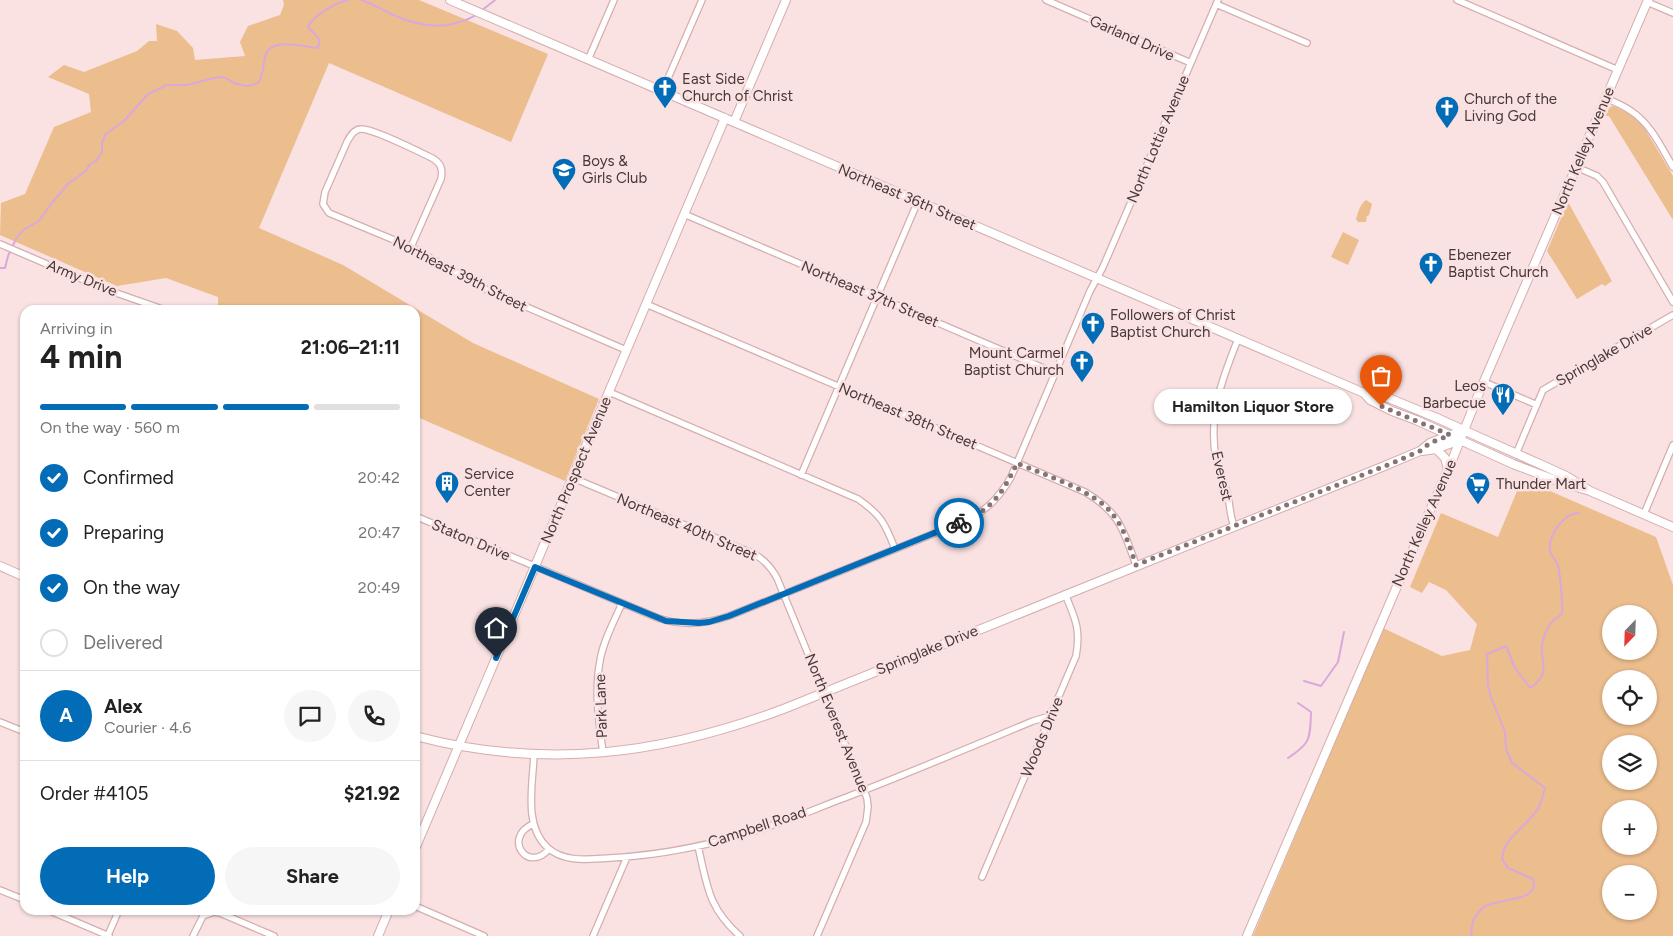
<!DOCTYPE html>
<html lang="en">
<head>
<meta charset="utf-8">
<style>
  body { margin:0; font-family:Figtree,sans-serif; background:#f6f6f6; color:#222; height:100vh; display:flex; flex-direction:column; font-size:19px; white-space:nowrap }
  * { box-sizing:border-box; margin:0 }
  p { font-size:16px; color:#767676 }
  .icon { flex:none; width:28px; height:28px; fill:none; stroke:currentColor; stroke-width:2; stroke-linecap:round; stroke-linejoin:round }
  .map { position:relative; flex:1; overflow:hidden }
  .drawer { position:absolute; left:20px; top:305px; width:400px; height:610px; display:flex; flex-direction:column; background:#fff; border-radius:15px; box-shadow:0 1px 4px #0004 }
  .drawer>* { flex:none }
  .needle { width:32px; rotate:203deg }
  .buttons { position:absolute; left:1602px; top:605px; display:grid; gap:10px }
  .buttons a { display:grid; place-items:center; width:55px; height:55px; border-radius:50%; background:#fff; box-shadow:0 1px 4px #0004; font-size:25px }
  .pin { position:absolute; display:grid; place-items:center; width:42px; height:42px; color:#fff; margin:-51px -21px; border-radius:50% 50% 50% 0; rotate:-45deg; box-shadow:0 0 5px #0007 }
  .pin .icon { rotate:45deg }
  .courier { position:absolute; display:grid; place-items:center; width:50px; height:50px; margin:-25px; border:4px solid #026cb7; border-radius:50%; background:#fff; color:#222; box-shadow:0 1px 6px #0007 }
  .bubble { position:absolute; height:35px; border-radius:18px; background:#fff; box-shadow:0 1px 4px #0004; font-size:16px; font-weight:700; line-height:35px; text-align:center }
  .summary em { font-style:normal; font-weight:700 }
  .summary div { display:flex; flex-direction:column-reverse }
  .summary { display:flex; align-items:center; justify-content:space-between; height:85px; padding:0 20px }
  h1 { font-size:32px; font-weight:700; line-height:38px }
  .bar { display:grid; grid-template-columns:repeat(4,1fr); gap:8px 5px; align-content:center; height:60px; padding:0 20px }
  .bar i { height:6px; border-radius:4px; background:#e0e0e0 }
  .bar .active { background:#026cb7 }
  .bar p { grid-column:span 4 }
  .line { display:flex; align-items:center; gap:12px; padding:0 20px; border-top:1px solid #e0e0e0 }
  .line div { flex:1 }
  .round { display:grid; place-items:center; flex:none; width:52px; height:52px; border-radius:26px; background:#f6f6f6 }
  ol { padding:0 20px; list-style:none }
  li { display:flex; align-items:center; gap:15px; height:55px }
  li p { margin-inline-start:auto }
  li .icon { padding:5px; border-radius:50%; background:#026cb7; color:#fff; stroke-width:4 }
  li:last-child { color:#767676 }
  li i { width:28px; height:28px; border:2px solid #e0e0e0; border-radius:50% }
  .primary-button { display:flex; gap:10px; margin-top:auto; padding:10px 20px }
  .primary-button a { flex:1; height:58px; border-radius:30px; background:#026cb7; color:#fff; font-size:20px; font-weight:700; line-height:58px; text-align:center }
  .primary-button a+a { background:#f6f6f6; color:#222 }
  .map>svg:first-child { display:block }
  .green { fill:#ecbd8d; fill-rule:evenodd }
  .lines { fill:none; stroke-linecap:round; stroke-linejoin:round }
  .stream { stroke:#daa8db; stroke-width:2 }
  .street-casing { stroke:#d5aeaf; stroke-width:8 }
  .secondary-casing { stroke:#d5aeaf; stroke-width:10 }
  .street { stroke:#fff; stroke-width:5.5 }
  .secondary { stroke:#fff; stroke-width:8 }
  .done { stroke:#867374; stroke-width:5; stroke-dasharray:0 9 }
  .route { stroke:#026cb7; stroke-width:6 }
  .labels { text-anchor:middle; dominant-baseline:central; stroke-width:5; stroke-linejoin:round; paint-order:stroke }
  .street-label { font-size:15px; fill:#483838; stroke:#fae1e2 }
  .poi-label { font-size:15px; fill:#483838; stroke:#fae1e2; text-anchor:start }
</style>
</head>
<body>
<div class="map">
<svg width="1673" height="936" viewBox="0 0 1673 936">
  <rect width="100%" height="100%" fill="#fae1e2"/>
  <path class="green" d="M283,0H419L548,54L511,142L329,63L259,228L343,265L473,343L599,399L565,481L415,416V310H218V297L166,278L117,286L0,235L1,203L25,194L54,127L91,112L89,94L48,77L64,65L84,72L137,51L149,41H157L156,24L177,31L193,48L195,60L245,56L240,42L248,26L280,15L284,5Z
    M1614,106L1628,113L1642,124L1673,176V220L1609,116H1604L1610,107Z
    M1366,200L1372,204L1369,215L1367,216L1366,222H1358L1356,219C1358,213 1360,204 1366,200Z
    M1568,202L1612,281L1605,286L1602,284L1577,299L1547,251Z
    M1343,232L1359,240L1348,265L1331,257Z
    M1522,479L1656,537L1673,585V936H1253L1383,628L1442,656L1470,650L1477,624L1446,590L1429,582L1422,593L1410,587L1441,513L1498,537ZM1611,614H1649V651H1611ZM1611,679H1649V716H1611ZM1611,744H1649V781H1611ZM1611,809H1649V846H1611ZM1611,874H1649V911H1611Z"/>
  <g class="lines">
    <path class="stream" d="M361,0C371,3 380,8 389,13C410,23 433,30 456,23C464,21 471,19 477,14
      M481,11L495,0
      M0,268H5L8,256L16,239L23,230L39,221L51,204L69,183L86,171L89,165L97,160L102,152V143L106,134L124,121L148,94L167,85H187L218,77L226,78L234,83L241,85L248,86L258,83C264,74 263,66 265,56C271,36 303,47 318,48C323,35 312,35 308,26C315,15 336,2 349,0
      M1304,681L1321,686L1338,662L1344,632
      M1288,758C1311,743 1310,739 1311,712L1298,703
      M1471,936C1472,930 1471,922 1475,917C1477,914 1482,908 1486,906C1499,898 1541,902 1533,879L1508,868L1502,859C1504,835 1528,827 1539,807C1542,802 1543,794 1545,788L1512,763L1506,749L1505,732L1491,697L1488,687L1487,654L1506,646L1515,668L1530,688C1551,674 1541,666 1542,646C1542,641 1547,628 1550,624C1553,620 1558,617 1562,614C1563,607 1560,569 1557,563C1555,559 1550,555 1550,550C1548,535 1564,513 1579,513"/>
    <defs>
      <path id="street" d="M1046,0L1191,63
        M1457,0L1618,70
        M1647,2L1673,13
        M1216,4L1307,43
        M588,60L614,0
        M662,92L702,0
        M1606,98C1614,102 1623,105 1631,111C1651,124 1661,147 1673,167
        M1576,167L1597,176L1603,182L1673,302
        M684,214L1055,373
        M0,244L105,289L165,310
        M411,247L441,179C443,169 441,163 432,158C420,152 371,128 361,129C354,129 350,136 347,142L325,192L323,204L329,213L411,247L485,289L626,350
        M646,304L1085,492C1120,513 1123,529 1136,565
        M1484,382L1537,405
        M609,392L858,499C881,515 885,523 895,549
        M1516,454L1543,390L1673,315
        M801,475L918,201
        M573,478L754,554C765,560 771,567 777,578L867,798L868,807L866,822L817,936
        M1644,514L1673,445
        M415,516L658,618C681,626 706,624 729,616L970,519C989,508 1000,496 1011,477L1090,291L1103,267L1218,0
        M1234,526C1230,516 1230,506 1228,496C1225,483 1218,472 1216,459C1208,415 1222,379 1238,339
        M0,722L25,732
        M603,753C599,723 594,691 600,661C603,641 614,622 622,603
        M534,754C533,784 523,826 548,848C565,863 589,859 610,858C664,855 721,843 773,825C798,817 822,806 847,797C909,773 971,747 1033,721L1050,716
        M533,824C502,838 528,874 549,849
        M698,846C707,885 708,908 740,936
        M982,877L1076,656C1081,629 1075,618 1065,594
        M0,890L25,900
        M415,906L484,936
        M48,910L109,936
        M108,935L119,910
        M193,936L203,916L214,912L220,913L274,936
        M593,936L627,857"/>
      <path id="secondary" d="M450,0L1364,393L1374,392L1437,418L1481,438L1542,465L1566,476L1590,491
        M734,122L786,0
        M1364,393L1370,400L1392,411L1416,420L1513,464L1563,483L1590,491L1673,527
        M1436,449L1445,458L1448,469
        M1422,451L1436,449L1460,440
        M0,566L25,577
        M415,736C544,770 662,755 786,708L1382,467L1420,451L1430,443L1464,430
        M415,849L725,118
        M378,936L389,910
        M1247,936L1410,556L1453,458L1479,393L1648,0"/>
    </defs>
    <use href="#street" class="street-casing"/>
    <use href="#secondary" class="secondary-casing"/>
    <use href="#street" class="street"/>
    <use href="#secondary" class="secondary"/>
  </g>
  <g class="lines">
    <path class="done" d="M959,523C991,511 1003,493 1017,463C1044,475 1097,491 1114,516C1125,530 1130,548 1136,565L1390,464L1420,451L1430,443L1450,435L1381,406"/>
    <path class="route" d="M496,658L535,567L666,621L699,623L709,622L729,616L959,523"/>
  </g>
  <defs>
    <symbol id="church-pin" viewBox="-11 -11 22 30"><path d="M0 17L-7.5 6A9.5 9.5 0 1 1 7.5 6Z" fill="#026cb7" stroke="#fae1e2"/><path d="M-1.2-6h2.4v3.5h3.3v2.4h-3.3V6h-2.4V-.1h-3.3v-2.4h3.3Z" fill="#fff"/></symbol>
    <symbol id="school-pin" viewBox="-11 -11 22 30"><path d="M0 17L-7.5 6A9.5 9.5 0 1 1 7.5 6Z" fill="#026cb7" stroke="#fae1e2"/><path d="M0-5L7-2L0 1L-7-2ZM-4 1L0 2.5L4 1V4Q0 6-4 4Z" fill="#fff"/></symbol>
    <symbol id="restaurant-pin" viewBox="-11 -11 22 30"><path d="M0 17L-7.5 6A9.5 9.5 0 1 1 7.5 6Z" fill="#026cb7" stroke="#fae1e2"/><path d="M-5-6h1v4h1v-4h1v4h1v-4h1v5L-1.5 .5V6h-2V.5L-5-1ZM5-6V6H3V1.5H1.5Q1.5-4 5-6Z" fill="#fff"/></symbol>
    <symbol id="building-pin" viewBox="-11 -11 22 30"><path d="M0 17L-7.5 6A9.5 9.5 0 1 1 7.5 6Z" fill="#026cb7" stroke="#fae1e2"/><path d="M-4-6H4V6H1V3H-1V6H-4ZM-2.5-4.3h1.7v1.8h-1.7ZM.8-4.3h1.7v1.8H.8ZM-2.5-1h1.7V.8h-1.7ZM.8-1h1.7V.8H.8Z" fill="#fff"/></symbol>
    <symbol id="supermarket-pin" viewBox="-11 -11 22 30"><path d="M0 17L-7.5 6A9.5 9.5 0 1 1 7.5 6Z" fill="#026cb7" stroke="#fae1e2"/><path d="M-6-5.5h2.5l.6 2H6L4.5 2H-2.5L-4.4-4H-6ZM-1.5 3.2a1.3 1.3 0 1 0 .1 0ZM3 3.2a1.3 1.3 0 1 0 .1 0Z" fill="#fff"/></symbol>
  </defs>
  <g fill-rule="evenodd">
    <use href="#church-pin" x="651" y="74" width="28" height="38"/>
    <use href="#church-pin" x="1433" y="94" width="28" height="38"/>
    <use href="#school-pin" x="550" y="156" width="28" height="38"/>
    <use href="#church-pin" x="1417" y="250" width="28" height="38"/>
    <use href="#church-pin" x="1079" y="310" width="28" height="38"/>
    <use href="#church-pin" x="1068" y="348" width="28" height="38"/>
    <use href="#restaurant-pin" x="1489" y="381" width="28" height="38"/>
    <use href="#building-pin" x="433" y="469" width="28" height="38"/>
    <use href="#supermarket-pin" x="1464" y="470" width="28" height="38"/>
  </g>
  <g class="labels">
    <g class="street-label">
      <text transform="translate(1132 38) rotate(24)">Garland Drive</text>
      <text transform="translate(1158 139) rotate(-67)">North Lottie Avenue</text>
      <text transform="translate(1583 151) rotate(-67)">North Kelley Avenue</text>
      <text transform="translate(907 197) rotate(23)">Northeast 36th Street</text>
      <text transform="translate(460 274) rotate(27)">Northeast 39th Street</text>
      <text transform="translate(82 278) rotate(22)">Army Drive</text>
      <text transform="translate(870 294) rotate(23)">Northeast 37th Street</text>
      <text transform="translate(1604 355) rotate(-30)">Springlake Drive</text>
      <text transform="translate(908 416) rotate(23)">Northeast 38th Street</text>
      <text transform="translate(576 470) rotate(-67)">North Prospect Avenue</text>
      <text transform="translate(1222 476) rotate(77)">Everest</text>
      <text transform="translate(1424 523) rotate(-66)">North Kelley Avenue</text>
      <text transform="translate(687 527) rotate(23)">Northeast 40th Street</text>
      <text transform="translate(471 540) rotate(23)">Staton Drive</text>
      <text transform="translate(927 650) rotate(-22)">Springlake Drive</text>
      <text transform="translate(601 706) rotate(-92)">Park Lane</text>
      <text transform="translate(837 723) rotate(68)">North Everest Avenue</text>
      <text transform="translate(1042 737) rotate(-67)">Woods Drive</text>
      <text transform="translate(757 827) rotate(-18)">Campbell Road</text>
    </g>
    <g class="poi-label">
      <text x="682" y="79">East Side<tspan x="682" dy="17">Church of Christ</tspan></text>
      <text x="1464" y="99">Church of the<tspan x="1464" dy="17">Living God</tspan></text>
      <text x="582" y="161">Boys &amp;<tspan x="582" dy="17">Girls Club</tspan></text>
      <text x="1448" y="255">Ebenezer<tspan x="1448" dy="17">Baptist Church</tspan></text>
      <text x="1110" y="315">Followers of Christ<tspan x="1110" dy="17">Baptist Church</tspan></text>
      <text x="1064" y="353" text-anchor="end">Mount Carmel<tspan x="1064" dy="17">Baptist Church</tspan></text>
      <text x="1486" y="386" text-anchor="end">Leos<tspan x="1486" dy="17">Barbecue</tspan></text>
      <text x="464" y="474">Service<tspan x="464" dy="17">Center</tspan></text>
      <text x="1496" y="484">Thunder Mart</text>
    </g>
  </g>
</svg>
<div class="buttons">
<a><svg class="needle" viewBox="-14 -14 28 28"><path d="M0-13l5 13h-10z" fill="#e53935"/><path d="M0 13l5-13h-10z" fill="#767676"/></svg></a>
<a><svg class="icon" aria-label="locate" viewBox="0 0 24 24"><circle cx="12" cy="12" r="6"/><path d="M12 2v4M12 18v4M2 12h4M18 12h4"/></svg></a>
<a><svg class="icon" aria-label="layers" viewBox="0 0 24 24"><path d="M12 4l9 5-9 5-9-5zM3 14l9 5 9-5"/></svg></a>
<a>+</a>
<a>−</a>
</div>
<div class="pin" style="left:1381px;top:406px;background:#ea580c"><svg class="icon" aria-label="bag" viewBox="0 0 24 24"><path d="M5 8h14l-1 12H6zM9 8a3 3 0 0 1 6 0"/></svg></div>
<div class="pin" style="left:496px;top:658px;background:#1f2937"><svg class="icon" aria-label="home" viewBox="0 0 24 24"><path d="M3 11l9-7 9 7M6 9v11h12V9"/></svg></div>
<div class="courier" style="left:959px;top:523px"><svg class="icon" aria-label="bike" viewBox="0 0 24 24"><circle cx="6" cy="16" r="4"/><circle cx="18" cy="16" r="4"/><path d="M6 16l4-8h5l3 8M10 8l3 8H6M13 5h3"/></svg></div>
<div class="bubble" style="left:1154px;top:389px;width:198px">Hamilton Liquor Store</div>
<section class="drawer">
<div class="summary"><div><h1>4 min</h1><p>Arriving in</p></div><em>21:06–21:11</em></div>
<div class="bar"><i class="active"></i><i class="active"></i><i class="active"></i><i></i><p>On the way · 560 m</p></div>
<ol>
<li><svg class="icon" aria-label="check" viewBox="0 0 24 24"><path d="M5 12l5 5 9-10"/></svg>Confirmed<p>20:42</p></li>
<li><svg class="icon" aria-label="check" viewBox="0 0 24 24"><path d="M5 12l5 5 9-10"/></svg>Preparing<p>20:47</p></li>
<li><svg class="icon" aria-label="check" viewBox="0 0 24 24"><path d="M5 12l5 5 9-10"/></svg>On the way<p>20:49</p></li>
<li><i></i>Delivered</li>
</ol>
<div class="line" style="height:90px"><b class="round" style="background:#026cb7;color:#fff">A</b><div><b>Alex</b><p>Courier · 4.6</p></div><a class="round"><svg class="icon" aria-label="chat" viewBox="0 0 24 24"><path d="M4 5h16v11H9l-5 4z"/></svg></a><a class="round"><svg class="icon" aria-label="phone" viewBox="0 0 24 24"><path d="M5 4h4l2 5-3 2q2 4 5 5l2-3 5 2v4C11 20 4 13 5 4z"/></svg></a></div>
<div class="line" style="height:65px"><div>Order #4105</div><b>$21.92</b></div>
<div class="primary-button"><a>Help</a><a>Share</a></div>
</section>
</div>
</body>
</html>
